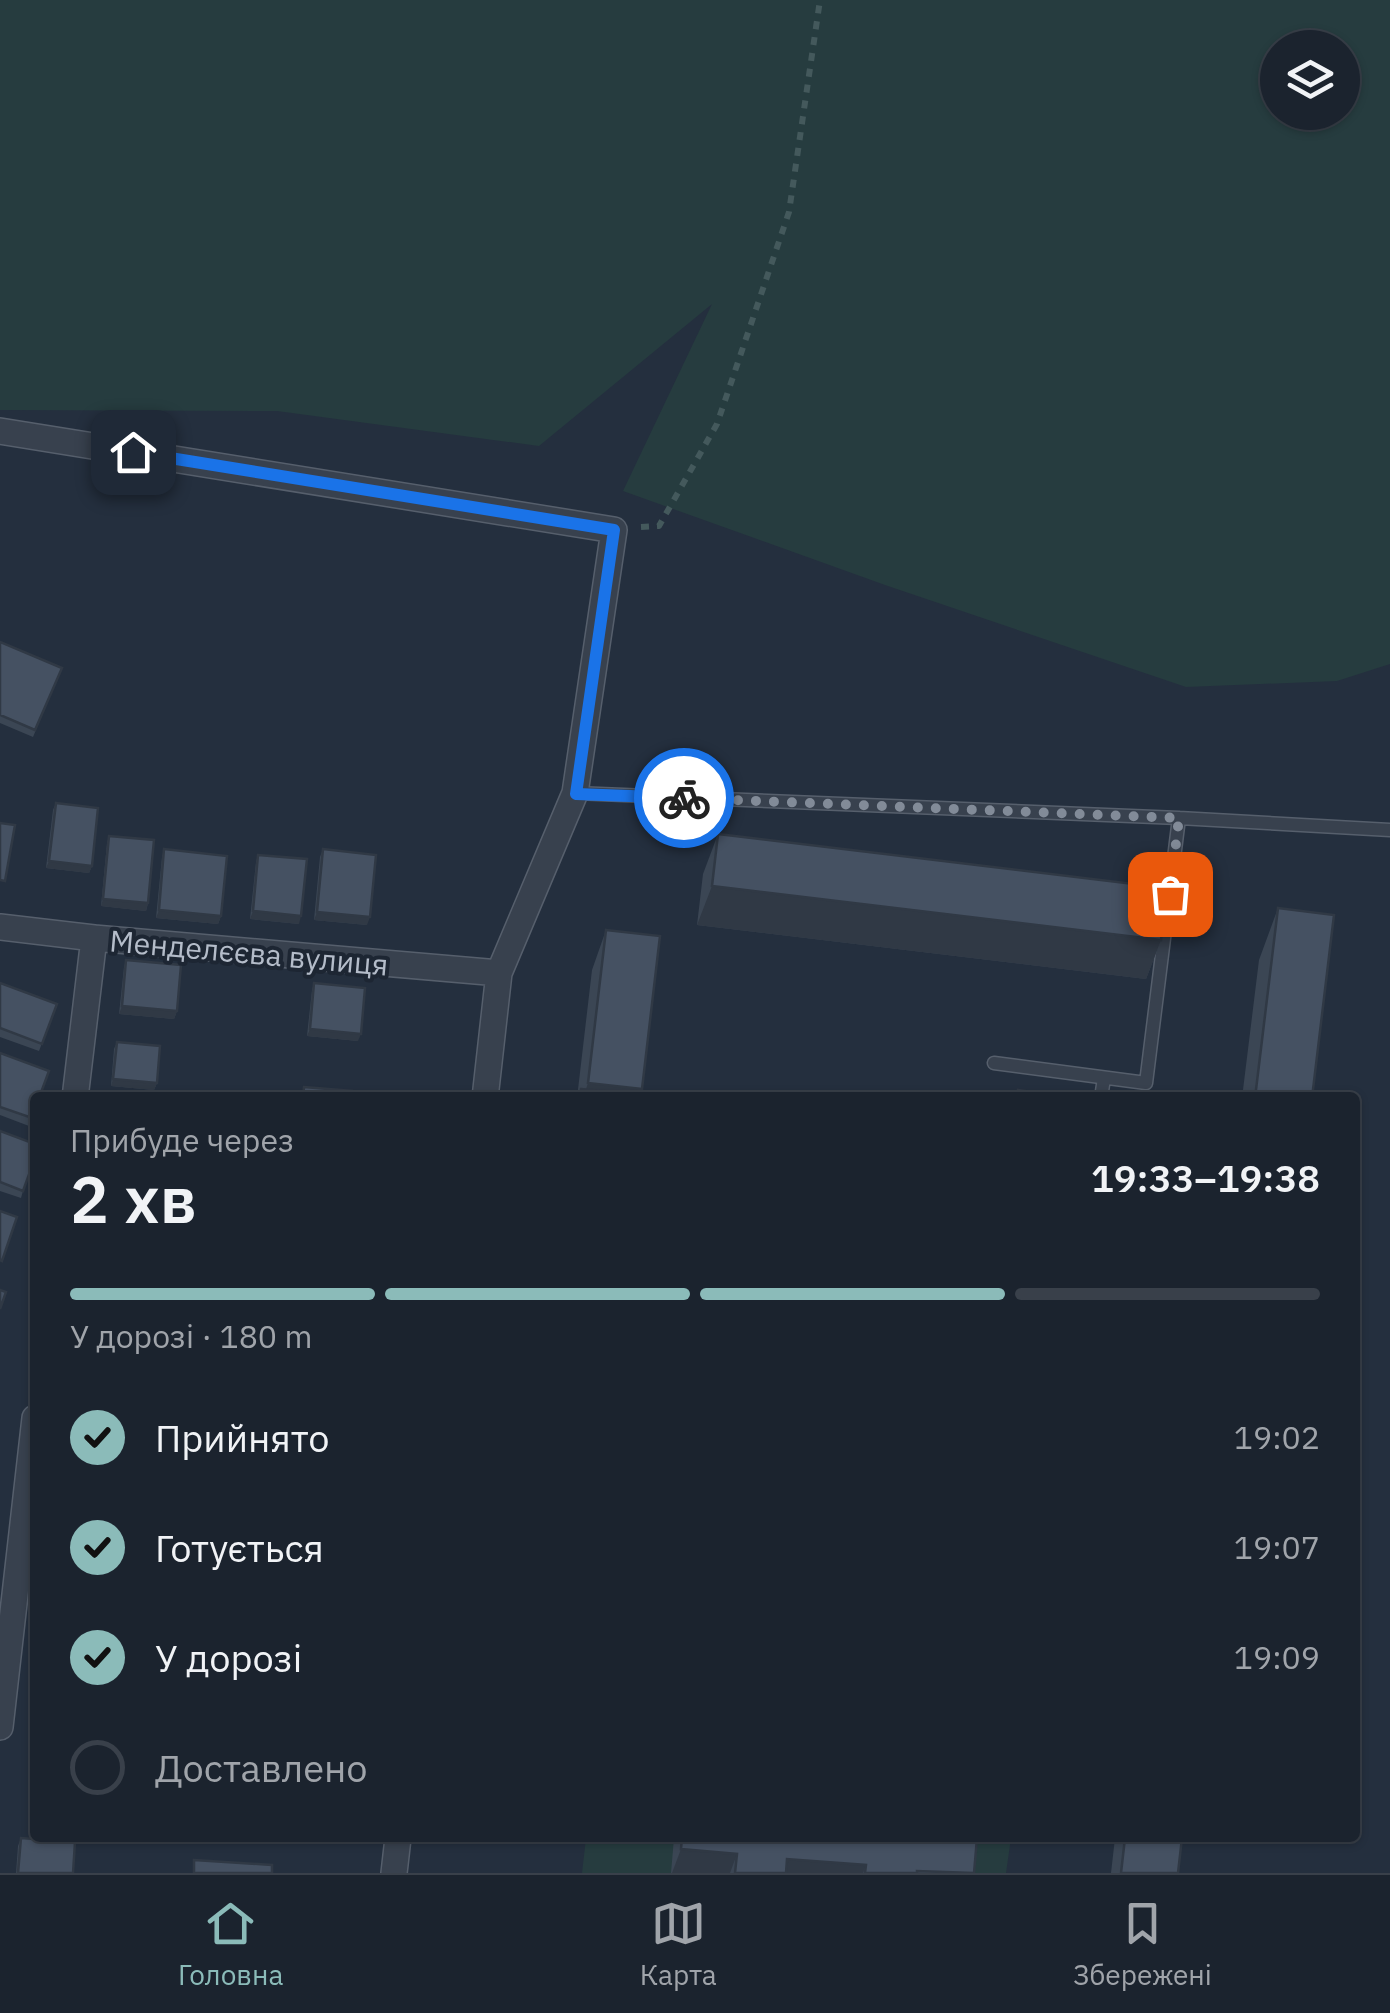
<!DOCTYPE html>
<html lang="uk">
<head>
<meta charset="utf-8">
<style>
  body { margin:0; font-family:"IBM Plex Sans",sans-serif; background:#282f3a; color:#f1f3f6; height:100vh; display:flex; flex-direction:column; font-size:38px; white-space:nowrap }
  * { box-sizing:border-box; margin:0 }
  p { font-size:32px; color:#a0a4aa }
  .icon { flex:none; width:55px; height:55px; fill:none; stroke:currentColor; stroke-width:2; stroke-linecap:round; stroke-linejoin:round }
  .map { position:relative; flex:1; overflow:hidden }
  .drawer { position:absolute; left:30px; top:1092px; width:1330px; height:750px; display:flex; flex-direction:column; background:#1b232e; border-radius:10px; box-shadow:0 2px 8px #0004,0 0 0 2px #39404a }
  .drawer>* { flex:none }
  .tools { position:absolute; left:1260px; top:30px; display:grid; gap:20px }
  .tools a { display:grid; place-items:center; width:100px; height:100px; border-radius:50%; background:#1b232e; box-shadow:0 2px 8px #0004,0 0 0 2px #39404a; font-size:50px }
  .pin { position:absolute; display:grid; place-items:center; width:85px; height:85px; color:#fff; margin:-42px; border-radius:20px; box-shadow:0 5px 15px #0006 }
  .courier { position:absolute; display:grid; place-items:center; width:100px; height:100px; margin:-50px; border:8px solid #1a73e8; border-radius:50%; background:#fff; color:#222; box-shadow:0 2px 12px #0007 }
  .overview em { font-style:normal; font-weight:600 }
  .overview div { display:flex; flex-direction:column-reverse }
  .overview { display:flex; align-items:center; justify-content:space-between; height:170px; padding:0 40px }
  h1 { font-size:65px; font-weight:600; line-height:75px }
  .bar { display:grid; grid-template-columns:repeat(4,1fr); gap:15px 10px; align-content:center; height:120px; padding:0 40px }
  .bar i { height:12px; border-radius:8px; background:#39404a }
  .bar .on { background:#8bbbb9 }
  .bar p { grid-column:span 4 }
  ol { padding:0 40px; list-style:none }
  li { display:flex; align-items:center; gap:30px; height:110px }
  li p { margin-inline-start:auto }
  li .icon { padding:10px; border-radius:50%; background:#8bbbb9; color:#111; stroke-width:4 }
  li:last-child { color:#a0a4aa }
  li i { width:55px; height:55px; border:5px solid #39404a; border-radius:50% }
  .menu { display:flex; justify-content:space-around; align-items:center; height:140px; border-top:2px solid #39404a; background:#1b232e; font-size:28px; color:#a0a4aa }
  .menu a { display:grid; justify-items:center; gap:5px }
  .menu .on { color:#8bbbb9 }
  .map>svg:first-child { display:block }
  .green { fill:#263c3f; fill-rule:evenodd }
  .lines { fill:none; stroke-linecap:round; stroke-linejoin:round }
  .service-casing { stroke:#565f6c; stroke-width:15 }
  .minor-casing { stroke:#565f6c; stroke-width:28 }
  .path { stroke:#44595c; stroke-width:6; stroke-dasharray:8 8; stroke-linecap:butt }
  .service { stroke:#38414e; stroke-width:12 }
  .minor { stroke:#38414e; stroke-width:25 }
  .wall { fill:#3b4654 }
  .shaded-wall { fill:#303945 }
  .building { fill:#455162; stroke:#303945; stroke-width:2.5 }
  .done { stroke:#828b98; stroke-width:10; stroke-dasharray:0 18 }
  .route { stroke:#1a73e8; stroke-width:12 }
  .labels { text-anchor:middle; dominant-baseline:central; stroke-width:8; stroke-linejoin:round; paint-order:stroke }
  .street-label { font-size:30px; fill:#b4bcc9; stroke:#1d2633 }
</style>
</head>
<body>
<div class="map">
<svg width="1390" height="1873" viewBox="0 0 1390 1873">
  <rect width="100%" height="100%" fill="#242f3e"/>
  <path class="green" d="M0,0H1390V664L1337,681L1186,687L885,585L623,491L712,304L539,446L277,411L0,410ZM1278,48H1342V112H1278Z
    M586,1838H1011L1006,1873H582Z"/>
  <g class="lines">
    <defs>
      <path id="service" d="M575,793L1179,818L1390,830
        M994,1063L1146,1083L1179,818
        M1101,1098L1104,1078"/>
      <path id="minor" d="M0,431L614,530L575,793L499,973L485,1098
        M0,927L94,938L499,973
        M75,1098L94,938
        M0,1727L35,1418
        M394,1873L398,1838"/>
    </defs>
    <use href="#service" class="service-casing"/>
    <use href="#minor" class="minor-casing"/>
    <path class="path" d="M641,527L659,526L717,424L789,212L820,0"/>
    <use href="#service" class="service"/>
    <use href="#minor" class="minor"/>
  </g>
  <path class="wall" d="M0,642L62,668L33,737L0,723Z
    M56,803L92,866L89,873L46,868L53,810Z
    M718,834L1161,940L1146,979L697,925L703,874Z
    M109,836L148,903L146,911L101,906L107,843Z
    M164,849L221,916L218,924L156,918L162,857Z
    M323,849L367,925L314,920L320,857Z
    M258,855L299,924L250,919L256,862Z
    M1278,908L1312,1098H1242L1259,960Z
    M606,930L639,1098H577L592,970Z
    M126,960L177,1011L174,1019L119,1014L124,967Z
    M0,983L57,1004L39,1051L0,1037Z
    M314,983L358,1041L307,1036L312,990Z
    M117,1042L157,1083L154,1090L111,1086L114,1049Z
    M0,1053L35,1110L29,1126L0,1115Z
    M0,1131L23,1191L21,1198L0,1191Z
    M21,1838L73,1873H16L18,1846Z
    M674,1838H977L974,1873H671Z
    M1115,1838H1182L1178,1873H1111Z"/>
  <path class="shaded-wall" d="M49,861L92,866L89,873L46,868Z
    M712,886L1161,940L1146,979L697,925Z
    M103,899L148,903L146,911L101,906Z
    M159,910L221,916L218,924L156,918Z
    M253,911L301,916L299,924L250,919Z
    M317,912L370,917L367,925L314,920Z
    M122,1006L177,1011L174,1019L119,1014Z
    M310,1029L361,1034L358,1041L307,1036Z
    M113,1079L157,1083L154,1090L111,1086Z
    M588,1083L642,1089L639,1098H583Z
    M681,1849L737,1854L730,1873H672Z
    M787,1859L866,1865L863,1873H782Z"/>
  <path class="building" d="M0,642L62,668L35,730L0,715Z
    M56,803L98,808L92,866L49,861Z
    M0,823L15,825L5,881L0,880Z
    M718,834L1167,888L1161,940L712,886Z
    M109,836L154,840L148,903L103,899Z
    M164,849L227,856L221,916L159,910Z
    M323,849L376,855L370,917L317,912Z
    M258,855L307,859L301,916L253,911Z
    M1278,908L1334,915L1312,1098H1255Z
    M606,930L660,936L642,1089L588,1083Z
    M126,960L181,965L177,1011L122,1006Z
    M0,983L57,1004L42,1044L0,1028Z
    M314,983L365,988L361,1034L310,1029Z
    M117,1042L160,1046L157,1083L113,1079Z
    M0,1053L49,1071L39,1098H35V1110L32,1118L0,1107Z
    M304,1087L352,1091V1098H303Z
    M581,1089L637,1094L636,1098H580Z
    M1018,1090L1073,1098H1017Z
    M0,1131L35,1144V1158L23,1191L0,1182Z
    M0,1211L17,1217L2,1261L0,1260Z
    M0,1290L6,1292L0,1309Z
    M21,1838L75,1842L73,1873H18Z
    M682,1838H977L974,1873L917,1871V1873H865L866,1865L787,1859L786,1873H735L737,1854L681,1849Z
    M1125,1838H1182L1178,1873H1121Z
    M194,1860L272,1865V1873H194Z"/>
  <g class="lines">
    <path class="done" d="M684,798L1179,818L1170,894"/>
    <path class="route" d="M133,452L614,530L576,794L684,798"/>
  </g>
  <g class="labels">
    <g class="street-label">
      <text transform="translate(249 952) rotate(5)">Менделєєва вулиця</text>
    </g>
  </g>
</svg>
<div class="tools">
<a><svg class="icon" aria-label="layers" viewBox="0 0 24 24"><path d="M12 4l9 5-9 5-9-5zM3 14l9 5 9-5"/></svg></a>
</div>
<div class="pin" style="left:1170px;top:894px;background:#ea580c"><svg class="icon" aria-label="bag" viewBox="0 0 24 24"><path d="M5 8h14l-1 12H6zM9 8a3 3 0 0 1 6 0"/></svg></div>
<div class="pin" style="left:133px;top:452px;background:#1f2937"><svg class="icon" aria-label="home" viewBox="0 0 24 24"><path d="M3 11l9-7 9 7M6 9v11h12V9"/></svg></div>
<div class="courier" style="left:684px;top:798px"><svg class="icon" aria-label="bike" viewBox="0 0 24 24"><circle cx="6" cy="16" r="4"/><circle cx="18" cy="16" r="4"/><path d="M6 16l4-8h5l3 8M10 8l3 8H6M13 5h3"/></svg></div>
<section class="drawer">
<div class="overview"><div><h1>2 хв</h1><p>Прибуде через</p></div><em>19:33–19:38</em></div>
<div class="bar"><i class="on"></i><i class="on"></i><i class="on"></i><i></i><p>У дорозі · 180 m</p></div>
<ol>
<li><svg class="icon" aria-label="check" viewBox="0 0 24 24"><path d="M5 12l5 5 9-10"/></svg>Прийнято<p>19:02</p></li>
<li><svg class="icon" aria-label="check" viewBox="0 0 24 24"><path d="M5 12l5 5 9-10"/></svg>Готується<p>19:07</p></li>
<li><svg class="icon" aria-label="check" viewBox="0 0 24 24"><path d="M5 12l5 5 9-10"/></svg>У дорозі<p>19:09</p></li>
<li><i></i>Доставлено</li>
</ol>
</section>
</div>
<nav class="menu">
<a class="on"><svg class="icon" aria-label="home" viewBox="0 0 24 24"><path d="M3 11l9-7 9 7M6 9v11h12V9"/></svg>Головна</a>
<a><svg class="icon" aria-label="map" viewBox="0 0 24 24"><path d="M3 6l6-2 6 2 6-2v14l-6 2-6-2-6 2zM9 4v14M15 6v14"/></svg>Карта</a>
<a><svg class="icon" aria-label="saved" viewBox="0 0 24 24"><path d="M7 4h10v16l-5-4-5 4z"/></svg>Збережені</a>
</nav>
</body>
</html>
